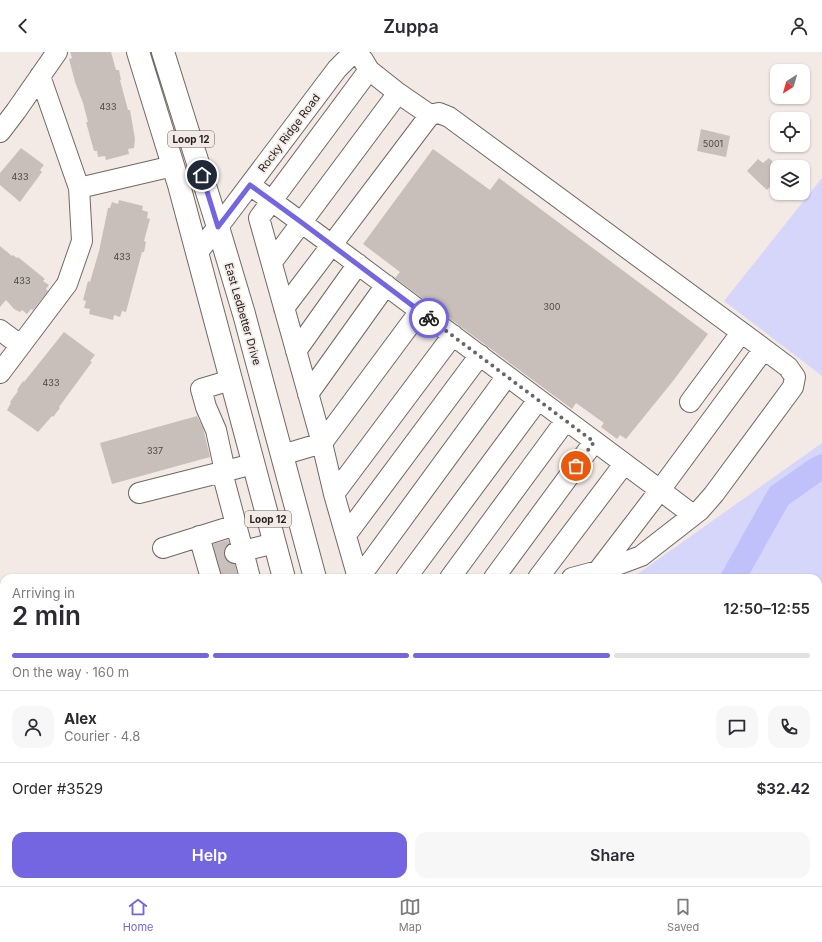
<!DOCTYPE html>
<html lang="en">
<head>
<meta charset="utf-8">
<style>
  body { margin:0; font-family:Inter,sans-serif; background:#f7f7f7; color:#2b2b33; height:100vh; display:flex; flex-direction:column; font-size:15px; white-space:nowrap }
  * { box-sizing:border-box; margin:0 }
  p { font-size:13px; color:#7c7c81 }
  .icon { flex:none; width:22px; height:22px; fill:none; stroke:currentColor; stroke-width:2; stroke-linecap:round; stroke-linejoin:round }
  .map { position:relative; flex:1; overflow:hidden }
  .drawer { position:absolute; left:0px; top:522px; width:822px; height:312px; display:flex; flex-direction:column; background:#fff; border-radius:12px 12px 0 0; box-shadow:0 1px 3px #0004 }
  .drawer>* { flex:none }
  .needle { width:26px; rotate:217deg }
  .buttons { position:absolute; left:770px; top:12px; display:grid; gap:8px }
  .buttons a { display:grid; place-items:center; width:40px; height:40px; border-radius:8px; background:#fff; box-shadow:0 1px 3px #0004; font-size:20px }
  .pin { position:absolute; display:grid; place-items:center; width:34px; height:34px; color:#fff; margin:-17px; border:2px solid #fff; border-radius:50%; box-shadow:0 1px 4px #0007 }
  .courier { position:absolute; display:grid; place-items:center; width:40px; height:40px; margin:-20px; border:3px solid #7366e0; border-radius:50%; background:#fff; color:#222; box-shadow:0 1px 5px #0007 }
  .summary em { font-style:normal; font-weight:600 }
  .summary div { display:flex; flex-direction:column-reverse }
  .summary { display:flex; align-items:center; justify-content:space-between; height:68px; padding:0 12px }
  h1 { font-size:26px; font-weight:600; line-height:30px }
  .bar { display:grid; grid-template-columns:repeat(4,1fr); gap:6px 4px; align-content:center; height:48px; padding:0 12px }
  .bar i { height:5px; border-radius:3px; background:#e1e1e2 }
  .bar .current { background:#7366e0 }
  .bar p { grid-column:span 4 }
  .line { display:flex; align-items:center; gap:10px; padding:0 12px; border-top:1px solid #e1e1e2 }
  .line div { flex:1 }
  .round { display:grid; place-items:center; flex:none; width:42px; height:42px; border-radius:12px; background:#f7f7f7 }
  .button { display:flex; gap:8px; margin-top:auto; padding:8px 12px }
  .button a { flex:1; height:46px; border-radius:12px; background:#7366e0; color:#fff; font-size:16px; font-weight:600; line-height:46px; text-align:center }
  .button a+a { background:#f7f7f7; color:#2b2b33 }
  header { display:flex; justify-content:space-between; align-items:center; height:52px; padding:0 12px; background:#fff; font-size:18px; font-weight:600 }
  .tab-bar { display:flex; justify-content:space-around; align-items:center; height:56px; border-top:1px solid #e1e1e2; background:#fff; font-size:11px; color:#7c7c81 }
  .tab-bar a { display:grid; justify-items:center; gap:2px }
  .tab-bar .current { color:#7366e0 }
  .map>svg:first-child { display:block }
  .green { fill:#d5d6fa }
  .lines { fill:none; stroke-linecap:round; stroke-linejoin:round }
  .river { stroke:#c0c0fa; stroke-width:25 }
  .building { fill:#c8bfba }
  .minor-tunnel { stroke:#c9c1bd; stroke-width:20; stroke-dasharray:20 10; stroke-linecap:butt }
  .minor-casing { stroke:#706863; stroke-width:22 }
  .major-casing { stroke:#706863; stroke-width:24 }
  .highway-casing { stroke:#706863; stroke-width:24 }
  .minor { stroke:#fff; stroke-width:20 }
  .major { stroke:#fff; stroke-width:22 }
  .highway { stroke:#fff; stroke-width:22 }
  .done { stroke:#6b6663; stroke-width:4; stroke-dasharray:0 7.2 }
  .route { stroke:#7366e0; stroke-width:5 }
  .labels { text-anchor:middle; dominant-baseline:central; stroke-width:3.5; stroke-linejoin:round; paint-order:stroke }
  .number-label { font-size:9px; fill:#4c4744 }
  .shield { fill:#f3eae5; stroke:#615c59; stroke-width:1 }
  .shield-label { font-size:10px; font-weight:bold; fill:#221f1d }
  .street-label { font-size:11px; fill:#221f1d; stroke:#f3eae5 }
</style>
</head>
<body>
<header><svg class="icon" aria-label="back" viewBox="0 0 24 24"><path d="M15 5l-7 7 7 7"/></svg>Zuppa<svg class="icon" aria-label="person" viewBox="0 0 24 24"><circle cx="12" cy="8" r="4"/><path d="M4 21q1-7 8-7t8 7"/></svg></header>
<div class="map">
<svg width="822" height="834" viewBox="0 0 822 834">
  <rect width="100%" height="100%" fill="#f3eae5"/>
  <path class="green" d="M822,126V324L724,249Z
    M822,391V530L818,533V526H625L639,521Z"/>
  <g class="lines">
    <path class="river" d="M733,526L779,444L816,418L822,415
      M0,664L4,663"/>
  </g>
  <path class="building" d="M70,0H111L116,18H119L121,28H120L128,58H130L135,87L134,96L128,97L129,102L106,108L105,104L98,105L97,99H94L86,70H88L83,51L75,30L69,7L72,6Z
    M701,77L730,84L726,105L697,99Z
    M21,96L44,113L40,118L42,120L20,150L0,133V121Z
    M433,97L490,138L499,126L708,282L673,329L626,387L620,383L617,387L601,375L604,371L576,351L572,357L395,226L400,220L363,192Z
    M769,106L777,114V127L767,138L747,119L758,107L763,111Z
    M119,148L143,154L142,158L148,160L147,166L150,167L144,189L146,190L144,200H142L126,260L122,259L120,265L114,263L113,268L89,262L90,257L84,256L86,249L83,248L88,229L90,230L99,199L108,156H110L112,150L118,152Z
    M0,194L12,204L13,203L17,206L18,205L45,227L43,229L49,233L46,237L48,239L33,258L31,257L27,262L22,258L20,260L14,257L6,248L0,255Z
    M64,280L95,303L90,309L92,310L59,355L60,356L53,365L52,364L38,380L7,358L11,351L10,350L18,339L17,338L23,329L24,330Z
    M197,364L203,376L210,405L112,432L100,391Z
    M228,488L229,492L224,497V504L227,509L235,512L238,526H222L213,492Z"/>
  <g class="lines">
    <path class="minor-tunnel" d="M216,507L235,501"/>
    <defs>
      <path id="minor" d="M398,41L430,63L439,61L449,65L764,297L660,438L566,368
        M0,80L16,59L57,0
        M250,133L332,193L566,368L450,526
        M79,136L173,114
        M197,201L218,175L337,17L354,0
        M272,210L398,41L369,18L363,8L354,0
        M284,256L430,63
        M0,278L20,293
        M296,299L358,212
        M0,321L67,232L82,189L79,136L40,24
        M308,342L386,233
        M690,350L741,281
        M282,403L322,391L420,259
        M225,419L216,378L206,355L201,337L231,328
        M139,441L222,420
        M334,442L453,283
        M346,483L480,303
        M199,484L211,526
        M163,496L236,473
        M235,501L243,499L222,420L253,412
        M598,519L660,438L693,463
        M250,526L243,499L275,491
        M358,526L334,442L322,391L259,166L369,18
        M359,526L507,324
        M406,526L538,348
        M494,526L594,390
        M538,526L624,412
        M572,526L609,516L641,504L700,458L714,442L793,335L795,325L788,315L764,297
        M119,830L122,834
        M237,830L238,834
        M265,830L269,834"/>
      <path id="major" d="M138,0L179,133L284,526
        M163,0L218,175L244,262L315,526
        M818,576L822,573
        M385,830L388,834
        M421,830L423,834
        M304,834L308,830"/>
      <path id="highway" d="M818,683L822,679
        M818,721L822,716
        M818,784L822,778
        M653,830L654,834
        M468,834V830
        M696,834L699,830
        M734,834L737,830
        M781,834L784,830
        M820,834L822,832"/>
    </defs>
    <use href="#minor" class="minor-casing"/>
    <use href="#major" class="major-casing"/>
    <use href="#highway" class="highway-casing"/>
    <use href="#minor" class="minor"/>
    <use href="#major" class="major"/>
    <use href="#highway" class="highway"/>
  </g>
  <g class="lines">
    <path class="done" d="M429,266L594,390L576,414"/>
    <path class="route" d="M202,123L218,175L250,133L301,170L429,266"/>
  </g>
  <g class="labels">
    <g class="number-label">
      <text x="108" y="54">433</text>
      <text x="713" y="91">5001</text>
      <text x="20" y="124">433</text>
      <text x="122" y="204">433</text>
      <text x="22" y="228">433</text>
      <text x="552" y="254">300</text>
      <text x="51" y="330">433</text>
      <text x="155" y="398">337</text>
    </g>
    <g class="shield">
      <rect x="168" y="79" width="46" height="16" rx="3"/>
      <rect x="245" y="459" width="46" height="16" rx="3"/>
    </g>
    <g class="shield-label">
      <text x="191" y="87">Loop 12</text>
      <text x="268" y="467">Loop 12</text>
    </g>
    <g class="street-label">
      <text transform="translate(289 81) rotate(-53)">Rocky Ridge Road</text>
      <text transform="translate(243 262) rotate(74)">East Ledbetter Drive</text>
    </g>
  </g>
</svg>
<div class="buttons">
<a><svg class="needle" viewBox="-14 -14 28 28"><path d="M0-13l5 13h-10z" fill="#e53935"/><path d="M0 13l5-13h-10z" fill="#7c7c81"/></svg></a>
<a><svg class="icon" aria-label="locate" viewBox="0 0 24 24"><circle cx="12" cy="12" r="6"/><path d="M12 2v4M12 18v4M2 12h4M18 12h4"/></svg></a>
<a><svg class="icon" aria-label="layers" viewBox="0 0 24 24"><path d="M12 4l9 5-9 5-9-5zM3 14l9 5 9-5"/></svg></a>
</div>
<div class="pin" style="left:576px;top:414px;background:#ea580c"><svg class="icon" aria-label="bag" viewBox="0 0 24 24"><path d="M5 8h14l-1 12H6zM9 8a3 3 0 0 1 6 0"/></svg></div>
<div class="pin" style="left:202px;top:123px;background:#1f2937"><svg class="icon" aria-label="home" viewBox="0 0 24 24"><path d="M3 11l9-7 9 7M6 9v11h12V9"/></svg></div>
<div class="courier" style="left:429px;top:266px"><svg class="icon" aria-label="bike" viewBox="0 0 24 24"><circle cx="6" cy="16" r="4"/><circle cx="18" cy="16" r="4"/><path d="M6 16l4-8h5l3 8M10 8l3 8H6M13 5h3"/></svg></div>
<section class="drawer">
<div class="summary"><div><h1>2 min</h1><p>Arriving in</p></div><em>12:50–12:55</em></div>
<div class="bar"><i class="current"></i><i class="current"></i><i class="current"></i><i></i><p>On the way · 160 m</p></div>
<div class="line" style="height:72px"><a class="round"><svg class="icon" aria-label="person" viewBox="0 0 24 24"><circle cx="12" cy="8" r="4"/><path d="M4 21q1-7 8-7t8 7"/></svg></a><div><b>Alex</b><p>Courier · 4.8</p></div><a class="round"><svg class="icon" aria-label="chat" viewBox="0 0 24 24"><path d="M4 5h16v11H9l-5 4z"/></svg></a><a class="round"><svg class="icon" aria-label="phone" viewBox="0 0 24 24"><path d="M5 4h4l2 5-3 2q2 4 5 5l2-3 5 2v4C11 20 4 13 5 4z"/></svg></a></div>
<div class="line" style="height:52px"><div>Order #3529</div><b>$32.42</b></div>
<div class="button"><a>Help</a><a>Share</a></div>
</section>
</div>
<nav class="tab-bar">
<a class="current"><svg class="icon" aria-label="home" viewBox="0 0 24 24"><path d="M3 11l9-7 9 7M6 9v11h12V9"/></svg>Home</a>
<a><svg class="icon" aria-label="map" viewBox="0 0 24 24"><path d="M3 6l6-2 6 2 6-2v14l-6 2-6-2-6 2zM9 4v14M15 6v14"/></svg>Map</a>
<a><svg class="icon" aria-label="saved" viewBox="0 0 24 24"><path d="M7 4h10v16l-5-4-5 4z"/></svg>Saved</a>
</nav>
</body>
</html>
